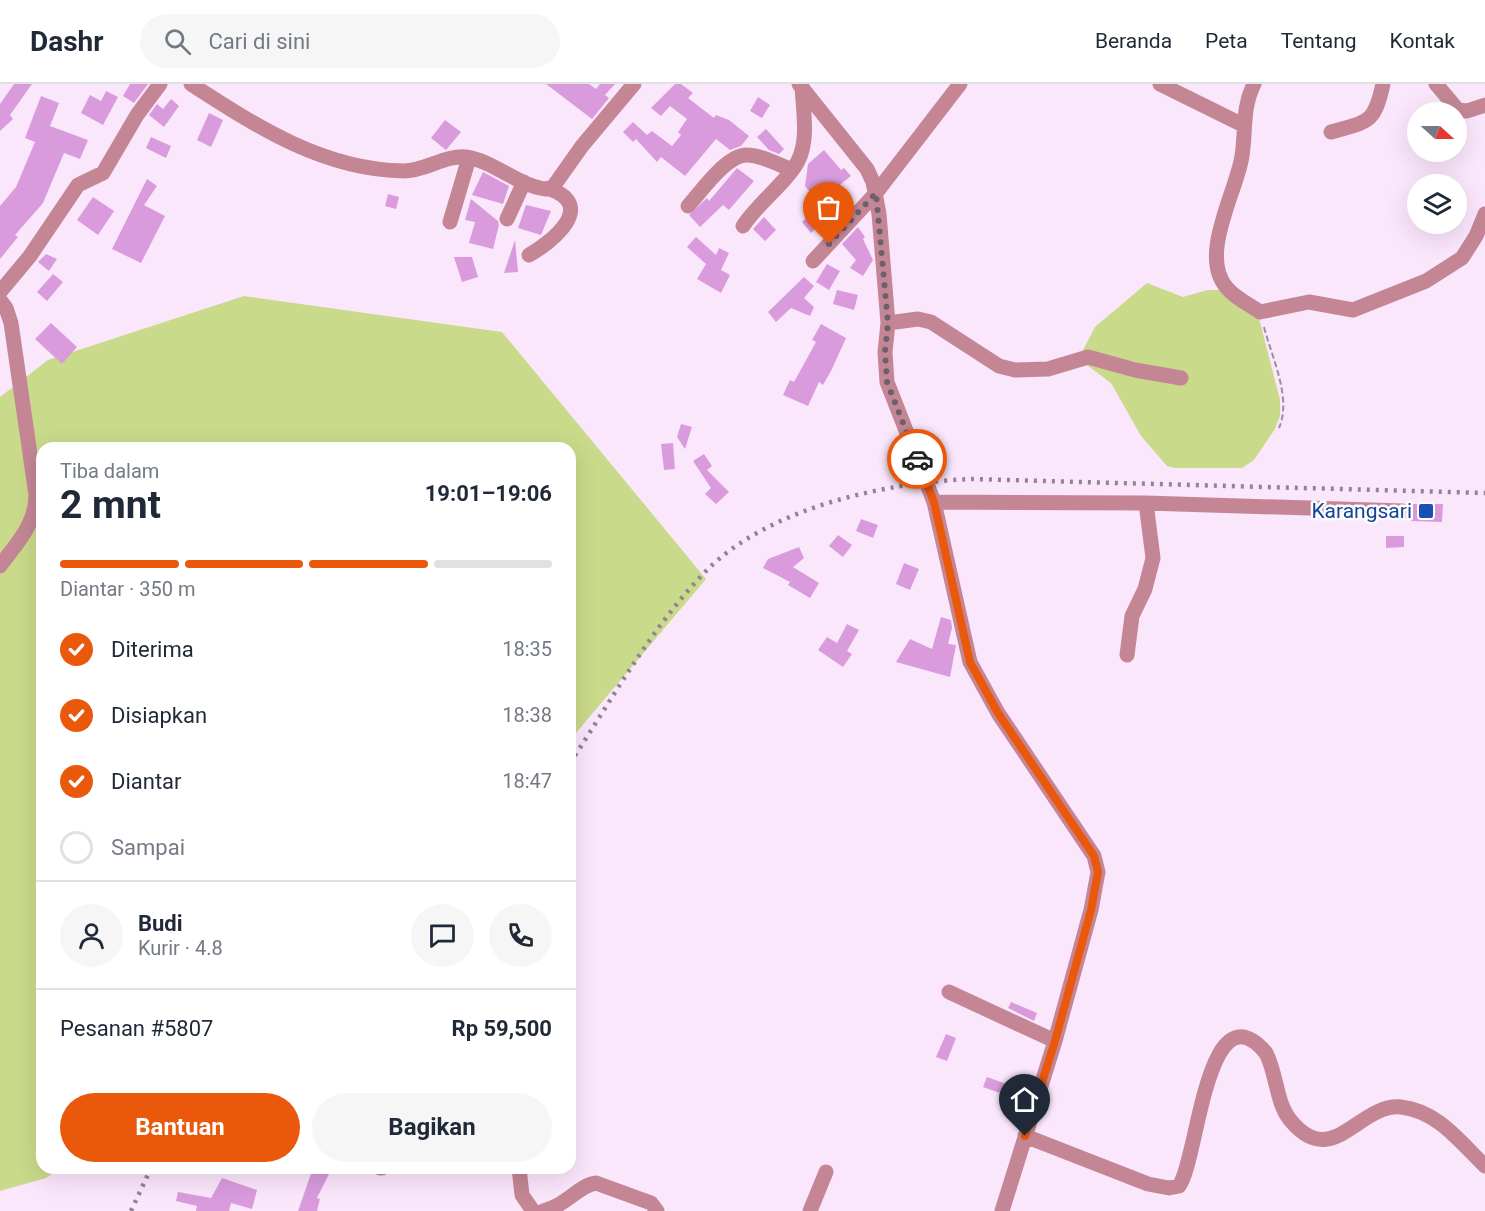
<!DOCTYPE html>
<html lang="id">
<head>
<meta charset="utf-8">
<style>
  body { margin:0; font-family:Roboto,sans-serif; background:#f6f6f7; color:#1f2937; height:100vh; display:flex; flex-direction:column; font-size:22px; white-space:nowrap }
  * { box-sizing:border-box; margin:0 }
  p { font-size:20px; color:#747a83 }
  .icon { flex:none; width:33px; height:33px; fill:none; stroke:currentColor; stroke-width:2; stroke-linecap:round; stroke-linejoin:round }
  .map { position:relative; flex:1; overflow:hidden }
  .details { position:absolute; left:36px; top:358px; width:540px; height:732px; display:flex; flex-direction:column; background:#fff; border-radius:18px; box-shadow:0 6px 24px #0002 }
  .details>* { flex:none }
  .needle { width:39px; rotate:111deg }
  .buttons { position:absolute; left:1407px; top:18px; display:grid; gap:12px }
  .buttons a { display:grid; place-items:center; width:60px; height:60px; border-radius:50%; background:#fff; box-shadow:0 6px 24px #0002; font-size:30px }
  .pin { position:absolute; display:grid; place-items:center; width:51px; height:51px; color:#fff; margin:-62px -26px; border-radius:50% 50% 50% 0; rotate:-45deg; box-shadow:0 0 6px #0007 }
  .pin .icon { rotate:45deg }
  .courier { position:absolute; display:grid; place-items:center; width:60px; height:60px; margin:-30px; border:4px solid #ea580c; border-radius:50%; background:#fff; color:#222; box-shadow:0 2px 8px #0007 }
  .overview em { font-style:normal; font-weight:700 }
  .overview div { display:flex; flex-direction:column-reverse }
  .overview { display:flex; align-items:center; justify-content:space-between; height:102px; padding:0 24px }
  h1 { font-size:39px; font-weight:700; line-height:45px }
  .bar { display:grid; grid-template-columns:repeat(4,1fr); gap:9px 6px; align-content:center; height:72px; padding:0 24px }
  .bar i { height:8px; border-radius:4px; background:#e0e1e3 }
  .bar .current { background:#ea580c }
  .bar p { grid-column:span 4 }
  .line { display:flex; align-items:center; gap:15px; padding:0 24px; border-top:2px solid #e0e1e3 }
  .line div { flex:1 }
  .round { display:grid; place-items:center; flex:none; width:63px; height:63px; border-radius:32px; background:#f6f6f7 }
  ol { padding:0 24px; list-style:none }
  li { display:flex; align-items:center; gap:18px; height:66px }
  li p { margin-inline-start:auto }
  li .icon { padding:6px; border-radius:50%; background:#ea580c; color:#fff; stroke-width:4 }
  li:last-child { color:#747a83 }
  li i { width:33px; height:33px; border:3px solid #e0e1e3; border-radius:50% }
  .button { display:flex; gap:12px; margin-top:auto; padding:12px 24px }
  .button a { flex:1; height:69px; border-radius:36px; background:#ea580c; color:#fff; font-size:24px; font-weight:700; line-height:69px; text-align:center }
  .button a+a { background:#f6f6f7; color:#1f2937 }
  header { display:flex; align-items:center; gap:36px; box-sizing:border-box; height:84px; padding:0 30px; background:#fff; border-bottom:2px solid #e0e1e3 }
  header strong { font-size:28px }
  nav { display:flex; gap:33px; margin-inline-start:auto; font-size:21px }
  .search { width:420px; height:54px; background:#f6f6f7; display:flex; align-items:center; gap:15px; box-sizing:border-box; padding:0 21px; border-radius:33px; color:#747a83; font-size:22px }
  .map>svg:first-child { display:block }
  .green { fill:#cada8b }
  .building { fill:#d99bdc }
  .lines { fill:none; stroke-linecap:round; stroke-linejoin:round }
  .path { stroke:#9d8e9e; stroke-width:2; stroke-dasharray:6 3; stroke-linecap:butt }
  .minor { stroke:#c48695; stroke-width:15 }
  .rail { stroke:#918392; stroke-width:4.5; stroke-dasharray:3 6; stroke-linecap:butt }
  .done { stroke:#6d606d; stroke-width:6; stroke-dasharray:0 10.8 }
  .route { stroke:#ea580c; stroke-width:8 }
  .transit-dot { fill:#1a4fb4; stroke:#fcfcfc; stroke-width:2 }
  .labels { text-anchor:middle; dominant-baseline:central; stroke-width:5; stroke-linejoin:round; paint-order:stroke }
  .transit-label { font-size:21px; fill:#164399; stroke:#fcfcfc; text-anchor:end }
</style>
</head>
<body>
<header>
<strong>Dashr</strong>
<div class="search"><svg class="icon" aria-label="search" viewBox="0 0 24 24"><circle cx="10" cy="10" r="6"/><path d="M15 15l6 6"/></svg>Cari di sini</div>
<nav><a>Beranda</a><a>Peta</a><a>Tentang</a><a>Kontak</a></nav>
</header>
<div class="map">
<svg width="1485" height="1127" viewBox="0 0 1485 1127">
  <rect width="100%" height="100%" fill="#fbe7fc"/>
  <path class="green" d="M1147,199L1183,213L1207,206H1225L1258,230L1280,316V332L1275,345L1254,376L1242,384H1175L1167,382L1141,352L1111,299L1084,279L1081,270L1095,243Z
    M244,212L502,248L706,495L570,656V364H42V1084L59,1085L46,1094L0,1107V313L48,276Z"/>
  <path class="building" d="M14,0H32L10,31L13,35L0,47V20Z
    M130,0H148L134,19L123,12Z
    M546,0H589L596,5L600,0H615L605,11L609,14L592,35Z
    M675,0H681L693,9L688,14L714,34L716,31L729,36L749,52L741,62L730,66L716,55L685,92L661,73L657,78L636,55L633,58L623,48L633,38L647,51L652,47L672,62L681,51L678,48L687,35L670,22L661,32L651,24Z
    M106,7L118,13L103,41L81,29L90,11L101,17Z
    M41,12L59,19L50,42L88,56L80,75L64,69L43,119L15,151L18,153L0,175V122L16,103L35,58L25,54Z
    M758,13L770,21L762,34L750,27Z
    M171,15L179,22L164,43L149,31L157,20L163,25Z
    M209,29L223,36L211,63L197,56Z
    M445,36L461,48L446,66L431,54Z
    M766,45L784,65L779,70L769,66L757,53Z
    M151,53L171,62L166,74L146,64Z
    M824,66L841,86L844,84L851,92L837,103L852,121L840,133L835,127L811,149L802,138L821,121L805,102L808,80Z
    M737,84L754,97L729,126L723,121L700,143L689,131L707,114L709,117Z
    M483,88L509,102L503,120L472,111Z
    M147,95L157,102L144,121L165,132L141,179L112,165Z
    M388,110L399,113L396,125L385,122Z
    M93,113L114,127L98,151L77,136Z
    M471,115L498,137L499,141L493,165L469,159L475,138L465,136Z
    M526,121L551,127L541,151L518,144Z
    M764,133L776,146L765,157L753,145Z
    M858,143L865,153L863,155L873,176L863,192L850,184L856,176L842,160Z
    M696,153L716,171L719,164L729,169L721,186L730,191L721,209L697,195L706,180L687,163Z
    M515,156L518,188L504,189Z
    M46,170L57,175L49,187L38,178Z
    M454,173H472L478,193L462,198Z
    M827,180L840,187L829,206L816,198Z
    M53,190L63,198L47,217L37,208Z
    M804,193L814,202L804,214L814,223L810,232L791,224L776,238L768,228Z
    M837,206L858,211L854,226L833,220Z
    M51,239L77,263L62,280L35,255Z
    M821,240L846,254L831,287L823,301L819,298L808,322L783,311L790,296L794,298L816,258L812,256Z
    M681,340L692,343L685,365L677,353Z
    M673,359L675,385L664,386L661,360Z
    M704,370L712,382L707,386L729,408L716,420L705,410L711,404L693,377Z
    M1411,420H1443L1442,438L1411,437Z
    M861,435L878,441L873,454L856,447Z
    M838,451L852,461L843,473L829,462Z
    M1386,452H1404V463L1386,464Z
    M799,463L804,474L793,483L819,499L810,514L788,501L790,498L763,484L768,475Z
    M904,479L919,485L910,506L896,500Z
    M941,533L951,536L952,544L948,560L956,561L950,593L896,578L910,555L932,565Z
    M847,540L859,546L847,567L852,570L843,583L818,566L827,553L837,559Z
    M1011,918L1037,929L1034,937L1008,924Z
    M946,950L956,954L947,977L936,973Z
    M987,993L1015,1003L1011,1013L983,1003Z
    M313,1084H332L317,1114L320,1115L317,1127H298Z
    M222,1094L257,1106L252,1125L231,1119L229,1127H196L197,1122L176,1117L178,1108L211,1114Z"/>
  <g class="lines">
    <path class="path" d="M1264,243C1272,274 1292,314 1279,344"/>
    <path class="minor" d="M191,0C256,42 323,86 404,87C425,87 445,71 466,73C494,77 518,102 546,105L553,103L582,62L634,0
      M799,0L867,85L873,98L879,130L888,239L885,268L887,298L934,418L970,578L998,629L1094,772L1098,788L1091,826L1055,957L1002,1127
      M1160,0L1243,41
      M1254,0C1242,24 1246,46 1242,72C1237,107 1198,172 1227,204C1235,214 1250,221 1260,228L1309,218L1353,226L1426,197L1462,174L1476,152L1485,130
      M1436,0L1458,26L1467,27L1485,21
      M1331,48C1369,37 1374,40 1383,0
      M688,122C701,108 727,70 747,71C761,71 779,81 792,86
      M507,135L524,98
      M450,138L469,74
      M743,142C758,119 787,98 798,77C809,56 803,25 802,2
      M529,171C552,158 597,122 550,105
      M813,177L876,109L960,0
      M0,208L30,172L78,101L103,89L137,31L160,0
      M0,216L6,224L11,239L36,411C36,440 17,459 0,482
      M888,239L918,235L931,238L999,282L1015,286L1048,285L1088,273L1135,286L1181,294
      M934,418L1146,419L1403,427
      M1127,571L1132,532L1145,505L1153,474L1146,419
      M949,908L1055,957
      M1025,1052L1148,1100L1169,1104L1179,1102C1198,1078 1206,899 1266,969C1277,990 1276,1020 1291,1037C1333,1087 1359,1019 1401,1023C1438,1027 1460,1058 1485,1082
      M380,1084H382
      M519,1084L522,1111L533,1127
      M543,1127C566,1122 579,1101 596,1099L651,1119L657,1127
      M810,1127L826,1088"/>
    <path class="rail" d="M570,679C613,614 652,542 707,486C770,423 887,398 973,395L1485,409
      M131,1127L151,1084"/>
  </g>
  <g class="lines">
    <path class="done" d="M829,160L876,109L888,239L885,268L887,298L917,375"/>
    <path class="route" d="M917,375L934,418L970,578L998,629L1094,772L1098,788L1091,826L1055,957L1025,1052"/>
  </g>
  <rect class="transit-dot" x="1418" y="419" width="16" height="16" rx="3"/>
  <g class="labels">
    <g class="transit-label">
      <text x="1412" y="427">Karangsari</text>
    </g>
  </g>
</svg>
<div class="buttons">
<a><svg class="needle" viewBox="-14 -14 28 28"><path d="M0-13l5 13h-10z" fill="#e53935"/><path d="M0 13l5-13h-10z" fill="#747a83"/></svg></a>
<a><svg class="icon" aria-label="layers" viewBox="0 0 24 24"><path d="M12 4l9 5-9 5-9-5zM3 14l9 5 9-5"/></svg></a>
</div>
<div class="pin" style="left:829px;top:160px;background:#ea580c"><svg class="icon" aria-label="bag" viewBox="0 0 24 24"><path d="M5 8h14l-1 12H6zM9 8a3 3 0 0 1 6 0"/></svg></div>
<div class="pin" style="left:1025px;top:1052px;background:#1f2937"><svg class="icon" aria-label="home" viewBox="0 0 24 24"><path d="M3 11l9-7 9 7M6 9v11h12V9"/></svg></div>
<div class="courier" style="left:917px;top:375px"><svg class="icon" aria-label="car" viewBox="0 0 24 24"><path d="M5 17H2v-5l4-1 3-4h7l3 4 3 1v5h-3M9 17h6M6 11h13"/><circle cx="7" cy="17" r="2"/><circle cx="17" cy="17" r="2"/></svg></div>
<section class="details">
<div class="overview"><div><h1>2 mnt</h1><p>Tiba dalam</p></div><em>19:01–19:06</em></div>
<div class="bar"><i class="current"></i><i class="current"></i><i class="current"></i><i></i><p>Diantar · 350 m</p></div>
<ol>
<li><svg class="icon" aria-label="check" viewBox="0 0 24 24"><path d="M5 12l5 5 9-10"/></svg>Diterima<p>18:35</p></li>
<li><svg class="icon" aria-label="check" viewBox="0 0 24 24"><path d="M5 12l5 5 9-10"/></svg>Disiapkan<p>18:38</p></li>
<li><svg class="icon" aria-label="check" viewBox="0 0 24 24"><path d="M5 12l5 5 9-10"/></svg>Diantar<p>18:47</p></li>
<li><i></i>Sampai</li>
</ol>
<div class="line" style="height:108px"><a class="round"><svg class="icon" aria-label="person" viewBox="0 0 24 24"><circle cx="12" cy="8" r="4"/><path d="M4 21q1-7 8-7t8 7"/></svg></a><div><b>Budi</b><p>Kurir · 4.8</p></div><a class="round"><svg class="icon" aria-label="chat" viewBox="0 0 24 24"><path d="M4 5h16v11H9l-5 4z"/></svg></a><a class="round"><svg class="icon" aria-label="phone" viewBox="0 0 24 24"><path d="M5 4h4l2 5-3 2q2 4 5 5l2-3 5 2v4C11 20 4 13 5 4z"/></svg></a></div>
<div class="line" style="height:78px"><div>Pesanan #5807</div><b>Rp 59,500</b></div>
<div class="button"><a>Bantuan</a><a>Bagikan</a></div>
</section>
</div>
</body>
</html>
